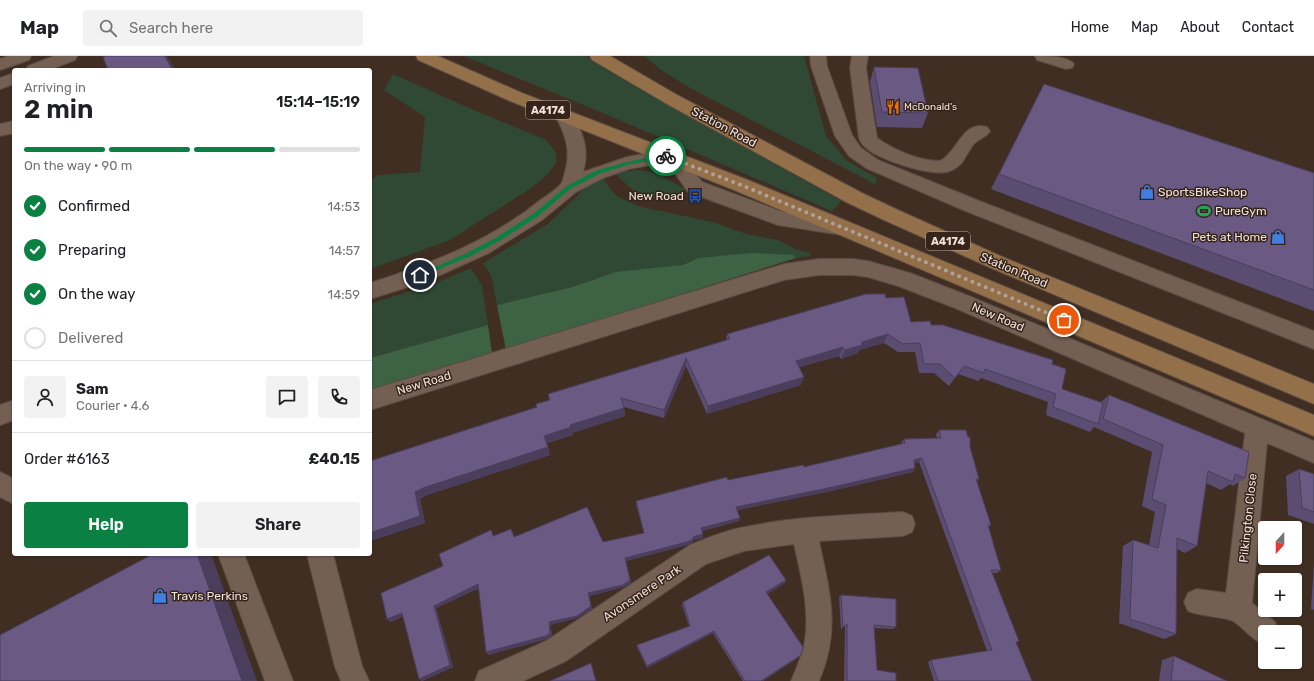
<!DOCTYPE html>
<html lang="en">
<head>
<meta charset="utf-8">
<style>
  body { margin:0; font-family:Rubik,sans-serif; background:#f2f2f2; color:#202124; height:100vh; display:flex; flex-direction:column; font-size:15px; white-space:nowrap }
  * { box-sizing:border-box; margin:0 }
  p { font-size:13px; color:#757577 }
  .icon { flex:none; width:22px; height:22px; fill:none; stroke:currentColor; stroke-width:2; stroke-linecap:round; stroke-linejoin:round }
  .map { position:relative; flex:1; overflow:hidden }
  .sheet { position:absolute; left:12px; top:12px; width:360px; height:488px; display:flex; flex-direction:column; background:#fff; border-radius:4px; box-shadow:0 1px 3px #0004 }
  .sheet>* { flex:none }
  .needle { width:26px; rotate:201deg }
  .fabs { position:absolute; left:1258px; top:465px; display:grid; gap:8px }
  .fabs a { display:grid; place-items:center; width:44px; height:44px; border-radius:4px; background:#fff; box-shadow:0 1px 3px #0004; font-size:20px }
  .pin { position:absolute; display:grid; place-items:center; width:34px; height:34px; color:#fff; margin:-17px; border:2px solid #fff; border-radius:50%; box-shadow:0 1px 4px #0007 }
  .courier { position:absolute; display:grid; place-items:center; width:40px; height:40px; margin:-20px; border:3px solid #0b8043; border-radius:50%; background:#fff; color:#222; box-shadow:0 1px 5px #0007 }
  .summary em { font-style:normal; font-weight:600 }
  .summary div { display:flex; flex-direction:column-reverse }
  .summary { display:flex; align-items:center; justify-content:space-between; height:68px; padding:0 12px }
  h1 { font-size:26px; font-weight:600; line-height:30px }
  .bar { display:grid; grid-template-columns:repeat(4,1fr); gap:6px 4px; align-content:center; height:48px; padding:0 12px }
  .bar i { height:5px; border-radius:3px; background:#e0e0e0 }
  .bar .active { background:#0b8043 }
  .bar p { grid-column:span 4 }
  .line { display:flex; align-items:center; gap:10px; padding:0 12px; border-top:1px solid #e0e0e0 }
  .line div { flex:1 }
  .round { display:grid; place-items:center; flex:none; width:42px; height:42px; border-radius:4px; background:#f2f2f2 }
  ol { padding:0 12px; list-style:none }
  li { display:flex; align-items:center; gap:12px; height:44px }
  li p { margin-inline-start:auto }
  li .icon { padding:4px; border-radius:50%; background:#0b8043; color:#fff; stroke-width:4 }
  li:last-child { color:#757577 }
  li i { width:22px; height:22px; border:2px solid #e0e0e0; border-radius:50% }
  .button { display:flex; gap:8px; margin-top:auto; padding:8px 12px }
  .button a { flex:1; height:46px; border-radius:4px; background:#0b8043; color:#fff; font-size:16px; font-weight:600; line-height:46px; text-align:center }
  .button a+a { background:#f2f2f2; color:#202124 }
  header { display:flex; align-items:center; gap:24px; box-sizing:border-box; height:56px; padding:0 20px; background:#fff; border-bottom:1px solid #e0e0e0 }
  header strong { font-size:19px }
  nav { display:flex; gap:22px; margin-inline-start:auto; font-size:14px }
  .search { width:280px; height:36px; background:#f2f2f2; display:flex; align-items:center; gap:10px; box-sizing:border-box; padding:0 14px; border-radius:4px; color:#757577; font-size:15px }
  .map>svg:first-child { display:block }
  .green { fill:#304934 }
  .forest { fill:#3d6344 }
  .lines { fill:none; stroke-linecap:round; stroke-linejoin:round }
  .minor-casing { stroke:#5a4b42; stroke-width:2 }
  .major-casing { stroke:#5a4b42; stroke-width:2 }
  .minor { fill:#745f53; fill-rule:evenodd }
  .major { fill:#937049; fill-rule:evenodd }
  .wall { fill:#5a4d71 }
  .shaded-wall { fill:#4a3e5c }
  .building { fill:#695983; stroke:#4a3e5c }
  .route { fill:#0b8043 }
  .done { stroke:#b0a29a; stroke-width:4; stroke-dasharray:0 7.2 }
  .labels { text-anchor:middle; dominant-baseline:central; stroke-width:3; stroke-linejoin:round; paint-order:stroke }
  .far-poi-label { font-size:10px; fill:#ede1da; stroke:#36241a; text-anchor:start }
  .shield { fill:#36241a; stroke:#b6a8a0; stroke-width:1 }
  .shield-label { font-size:11px; font-weight:bold; fill:#ede1da }
  .street-label { font-size:12px; fill:#ede1da; stroke:#36241a }
  .poi-label { font-size:12px; fill:#ede1da; stroke:#36241a; text-anchor:start }
</style>
</head>
<body>
<header>
<strong>Map</strong>
<div class="search"><svg class="icon" aria-label="search" viewBox="0 0 24 24"><circle cx="10" cy="10" r="6"/><path d="M15 15l6 6"/></svg>Search here</div>
<nav><a>Home</a><a>Map</a><a>About</a><a>Contact</a></nav>
</header>
<div class="map">
<svg width="1314" height="625" viewBox="0 0 1314 625">
  <rect width="100%" height="100%" fill="#402e23"/>
  <path class="green" d="M464,0H586L608,15L841,145L832,155L610,60Z
    M644,0H804L826,80L847,105L877,122L875,128L690,32L661,14Z
    M393,18L462,49L546,84L556,97V107L546,120L531,132L450,184L370,213V127L377,119L420,116L425,61L384,34Z
    M640,114L659,118L685,133L677,146L661,144L634,135L613,116Z
    M603,121L610,133L618,141L641,151L713,166L746,178L778,184L795,193L810,197V200L796,202L793,199L698,202L683,209L594,223L572,231L497,249L491,219L483,207L548,168L586,131Z
    M471,212L482,230L488,269L370,302V248L436,227Z"/>
  <path class="forest" d="M751,197L793,199L796,202L506,294L497,249L572,231L616,216L683,209L698,202Z
    M488,269L492,298L370,335V302Z"/>
  <g class="lines">
    <defs>
      <path id="minor" d="M8,0H31L29,4L0,14V3Z
        M54,0H77L75,4L49,14H26L28,10Z
        M810,0H826L827,10L852,79L861,92L878,104L977,144L1314,275V293L963,154L866,112L849,100L835,80L811,10Z
        M852,0H868L866,12L877,82C894,94 919,105 940,105C958,96 962,64 987,71L990,75C986,82 978,83 974,88C965,99 964,110 950,115C934,122 875,103 864,90C862,88 860,85 859,82L850,12Z
        M1035,0C1047,0 1067,0 1074,8L1072,12L1066,13L1037,4Z
        M14,17V28L0,33V22Z
        M565,55L571,57C583,76 590,94 583,116L627,101L665,94L680,99L702,126L780,155L842,165L849,167L852,172L849,177L842,179L778,169L688,136L667,106L629,113L603,122L576,136L542,164L489,197L427,225L370,243V227C430,208 490,185 539,145C546,140 556,134 561,128C563,125 564,120 565,116C571,95 566,80 556,61L559,57Z
        M14,65V77L0,80V68Z
        M819,203H853L868,205L910,217L969,240L1314,385V407L1267,387L1252,547L1275,566L1278,576H1265V589C1252,584 1245,573 1233,565C1226,561 1199,560 1188,555L1184,546L1188,537L1197,533L1226,537L1245,377L955,252L898,230L868,221L853,219H819L784,224L370,354V334L784,208Z
        M14,344V364L0,369V349Z
        M0,416L14,423V448L0,441Z
        M903,456L912,460L915,468L912,476L903,480L819,485C830,537 841,574 819,625H791C796,613 801,602 804,590C811,556 801,520 794,488L744,495L706,508L566,605L523,625H475L479,615L546,585L690,489C707,482 727,474 745,471C797,460 850,459 903,456Z
        M218,498H244L293,625H265Z
        M307,498H333L362,610L369,625H341L335,611Z"/>
      <path id="major" d="M416,0H438L522,37L748,124L1314,359V380L734,134L510,45L418,4Z
        M590,0H610L679,40L862,137L898,154L1005,202L1314,328V348L991,212L884,164L848,147L667,48L592,4Z"/>
    </defs>
    <use href="#minor" class="minor-casing"/>
    <use href="#major" class="major-casing"/>
    <use href="#minor" class="minor"/>
    <use href="#major" class="major"/>
  </g>
  <path class="wall" d="M874,11L928,57L922,72L877,71L870,26Z
    M1044,28L1314,117V255L991,133Z
    M886,242L911,266L931,269L1052,308L1062,333L1101,346L1109,339L1245,422L1233,430L1230,428L1221,434L1206,427L1197,490L1185,497L1177,493L1176,578L1164,583L1119,567L1123,490L1133,484L1149,489L1155,456L1142,450L1152,396L1094,371L1090,376L1046,359L1048,346L981,322L978,325L958,318L949,330L934,317H919L915,296H898L884,287L859,294L858,297L841,303L839,300L799,311L801,329L707,358L686,310L664,362L624,351L625,360L572,377L573,379L547,387L550,399L427,439L420,443L425,467L370,485V405L537,351L549,344L548,338L726,285L727,278Z
    M939,374L970,391L979,423L977,425L991,469L988,472L1001,514L997,517H992L1019,585L1016,587L1032,625H934L928,606L931,604L987,595L919,406L915,407L913,416L831,435L737,454L739,465L702,475L703,482L693,484V486L687,489L626,505L631,527L624,531L589,540L592,553L577,562L550,569L552,579L547,583L488,599L479,532L436,552L453,611L422,625L419,623L403,560L391,566L387,563L443,510L491,474L494,480L513,476L514,481L603,486L644,477L636,449V445L728,424L804,411L902,388L901,387L904,383L937,382L936,378Z
    M1299,413L1314,418V468L1288,459L1286,420Z
    M1314,507V554L1311,553Z
    M786,524L785,527L767,538L801,599L799,601L763,625H743L713,577L647,612L637,591V589L689,570L682,549L683,546Z
    M841,539L896,571L893,573L874,572L877,614L896,625H844L845,570L841,573L839,541Z
    M1174,600L1227,625H1159L1162,604Z"/>
  <path class="shaded-wall" d="M165,0H167L175,14H172Z
    M888,278L884,287L859,294L858,297L841,303L845,294L862,286Z
    M843,291L839,300L793,313L796,305Z
    M686,302V310L664,362V354Z
    M804,321L801,329L707,358L708,350Z
    M624,352L625,360L572,377L573,379L546,387L544,380L570,369Z
    M548,391L550,399L427,439L420,443L425,467L370,485V477L415,436L423,432Z
    M922,402L919,406L912,408L914,404Z
    M915,412L913,416L831,435L735,454L736,451Z
    M740,462L739,465L700,475L701,472Z
    M703,478V482L693,484V486L687,489L626,505L625,502L693,481Z
    M197,498H211L257,625H242Z
    M630,524L631,527L624,531L589,540L592,553L577,562L550,569L552,579L547,583L488,599L486,596L588,537Z
    M786,524L785,527L765,539L766,536Z
    M478,528L480,531L436,552L453,611L422,625L419,623L434,550Z
    M402,557L405,559L391,566L387,563Z
    M714,575L713,577L647,612V610Z
    M801,599L799,601L763,625H761Z"/>
  <path class="building" d="M106,0H165L171,12L180,14H108L103,1Z
    M874,11L918,12L928,57L882,56Z
    M1044,28L1314,117V234L999,118Z
    M866,238H885L886,242L904,241L911,266L930,265L931,269H943L1053,304L1052,308L1066,313L1062,333L1103,347L1098,368L1053,351L1056,338L985,313L984,317L964,310L955,322L940,308H924L920,287L903,288L888,278L862,286V289L845,294L843,291L796,305L804,321L708,350L686,302L664,354L621,342L624,352L570,369L571,371L544,380L548,391L423,432L415,436L420,460L370,477V405L537,351L536,348L550,344L548,338L730,283L727,278Z
    M1109,339L1249,396L1245,422L1235,418L1233,426L1208,415L1197,490L1177,482L1176,578L1130,563L1133,484L1158,492L1166,449L1152,443L1163,389L1103,363Z
    M939,374H966L968,381H970V391L979,423H976L991,469H988L1001,514H991L1019,585L1016,586L1032,625H938L931,604L992,594L922,402L914,404L915,412L833,431L736,451L740,462L701,472L703,478L693,481V483L687,486L625,502L630,524L623,529L588,537L591,550L577,560L549,566L550,577L546,580L486,596L478,528L434,550L450,609L419,623L402,557L387,563L381,537L443,510L439,498L491,474L493,480L511,473L514,481L587,451L603,486L644,477L636,445L727,421L728,424L803,409L804,411L905,387L904,383L941,382Z
    M1299,413L1314,418V456L1302,452Z
    M153,498H197L242,625H0V579Z
    M769,499L786,524L766,536L803,591L801,599L761,625H745L714,575L647,610L637,589L690,570L683,546Z
    M841,539L896,543V571L874,569L877,614L896,617V625H847V568L843,571Z
    M1174,600L1227,625H1171Z
    M591,607L596,625H550Z"/>
  <path class="route" d="M666,98L668,99V101L627,109L599,118L570,133L537,161L501,184L471,200L422,220L420,221L417,219L467,197L497,181L533,158L567,130L595,115L627,106Z"/>
  <g class="lines">
    <path class="done" d="M666,100L741,129L1064,264"/>
  </g>
  <defs>
    <symbol id="restaurant-bare" viewBox="-9 -9 18 18"><path d="M-5-6h1v4h1v-4h1v4h1v-4h1v5L-1.5 .5V6h-2V.5L-5-1ZM5-6V6H3V1.5H1.5Q1.5-4 5-6Z" fill="#e8710a" stroke="#36241a" stroke-width="2.5" paint-order="stroke"/></symbol>
    <symbol id="shop-bare" viewBox="-9 -9 18 18"><path d="M-5-2.5h2.3a2.7 3.5 0 0 1 5.4 0H5L5.5 6h-11ZM-1.5-2.5h3a1.5 2.3 0 0 0-3 0Z" fill="#3f7fe0" stroke="#36241a" stroke-width="2.5" paint-order="stroke"/></symbol>
    <symbol id="bus-bare" viewBox="-9 -9 18 18"><path d="M-5-6H5V4H4V6H2V4H-2V6H-4V4H-5ZM-3.5-4V0h7V-4ZM-3.5 1.2v1.5H-2V1.2ZM2 1.2v1.5H3.5V1.2Z" fill="#1a4fb4" stroke="#36241a" stroke-width="2.5" paint-order="stroke"/></symbol>
    <symbol id="stadium-bare" viewBox="-9 -9 18 18"><path d="M0-5a6.5 5 0 1 0 0 10a6.5 5 0 1 0 0-10ZM-3.5-1.8h7v3.6h-7Z" fill="#2e9e5b" stroke="#36241a" stroke-width="2.5" paint-order="stroke"/></symbol>
  </defs>
  <g fill-rule="evenodd">
    <use href="#restaurant-bare" x="883" y="41" width="20" height="20"/>
    <use href="#shop-bare" x="1137" y="126" width="20" height="20"/>
    <use href="#bus-bare" x="685" y="130" width="20" height="20"/>
    <use href="#stadium-bare" x="1194" y="145" width="20" height="20"/>
    <use href="#shop-bare" x="1268" y="171" width="20" height="20"/>
    <use href="#shop-bare" x="150" y="530" width="20" height="20"/>
  </g>
  <g class="labels">
    <g class="far-poi-label">
      <text x="904" y="51">McDonald's</text>
    </g>
    <g class="shield">
      <rect x="526" y="45" width="44" height="18" rx="3"/>
      <rect x="926" y="176" width="44" height="18" rx="3"/>
    </g>
    <g class="shield-label">
      <text x="548" y="54">A4174</text>
      <text x="948" y="185">A4174</text>
    </g>
    <g class="street-label">
      <text transform="translate(724 71) rotate(28)">Station Road</text>
      <text transform="translate(1014 214) rotate(23)">Station Road</text>
      <text transform="translate(998 261) rotate(23)">New Road</text>
      <text transform="translate(424 327) rotate(-17)">New Road</text>
      <text transform="translate(1248 462) rotate(-84)">Pilkington Close</text>
      <text transform="translate(642 537) rotate(-34)">Avonsmere Park</text>
    </g>
    <g class="poi-label">
      <text x="1158" y="136">SportsBikeShop</text>
      <text x="684" y="140" text-anchor="end">New Road</text>
      <text x="1215" y="155">PureGym</text>
      <text x="1267" y="181" text-anchor="end">Pets at Home</text>
      <text x="171" y="540">Travis Perkins</text>
    </g>
  </g>
</svg>
<div class="fabs">
<a><svg class="needle" viewBox="-14 -14 28 28"><path d="M0-13l5 13h-10z" fill="#e53935"/><path d="M0 13l5-13h-10z" fill="#757577"/></svg></a>
<a>+</a>
<a>−</a>
</div>
<div class="pin" style="left:1064px;top:264px;background:#ea580c"><svg class="icon" aria-label="bag" viewBox="0 0 24 24"><path d="M5 8h14l-1 12H6zM9 8a3 3 0 0 1 6 0"/></svg></div>
<div class="pin" style="left:420px;top:219px;background:#1f2937"><svg class="icon" aria-label="home" viewBox="0 0 24 24"><path d="M3 11l9-7 9 7M6 9v11h12V9"/></svg></div>
<div class="courier" style="left:666px;top:100px"><svg class="icon" aria-label="bike" viewBox="0 0 24 24"><circle cx="6" cy="16" r="4"/><circle cx="18" cy="16" r="4"/><path d="M6 16l4-8h5l3 8M10 8l3 8H6M13 5h3"/></svg></div>
<section class="sheet">
<div class="summary"><div><h1>2 min</h1><p>Arriving in</p></div><em>15:14–15:19</em></div>
<div class="bar"><i class="active"></i><i class="active"></i><i class="active"></i><i></i><p>On the way · 90 m</p></div>
<ol>
<li><svg class="icon" aria-label="check" viewBox="0 0 24 24"><path d="M5 12l5 5 9-10"/></svg>Confirmed<p>14:53</p></li>
<li><svg class="icon" aria-label="check" viewBox="0 0 24 24"><path d="M5 12l5 5 9-10"/></svg>Preparing<p>14:57</p></li>
<li><svg class="icon" aria-label="check" viewBox="0 0 24 24"><path d="M5 12l5 5 9-10"/></svg>On the way<p>14:59</p></li>
<li><i></i>Delivered</li>
</ol>
<div class="line" style="height:72px"><a class="round"><svg class="icon" aria-label="person" viewBox="0 0 24 24"><circle cx="12" cy="8" r="4"/><path d="M4 21q1-7 8-7t8 7"/></svg></a><div><b>Sam</b><p>Courier · 4.6</p></div><a class="round"><svg class="icon" aria-label="chat" viewBox="0 0 24 24"><path d="M4 5h16v11H9l-5 4z"/></svg></a><a class="round"><svg class="icon" aria-label="phone" viewBox="0 0 24 24"><path d="M5 4h4l2 5-3 2q2 4 5 5l2-3 5 2v4C11 20 4 13 5 4z"/></svg></a></div>
<div class="line" style="height:52px"><div>Order #6163</div><b>£40.15</b></div>
<div class="button"><a>Help</a><a>Share</a></div>
</section>
</div>
</body>
</html>
